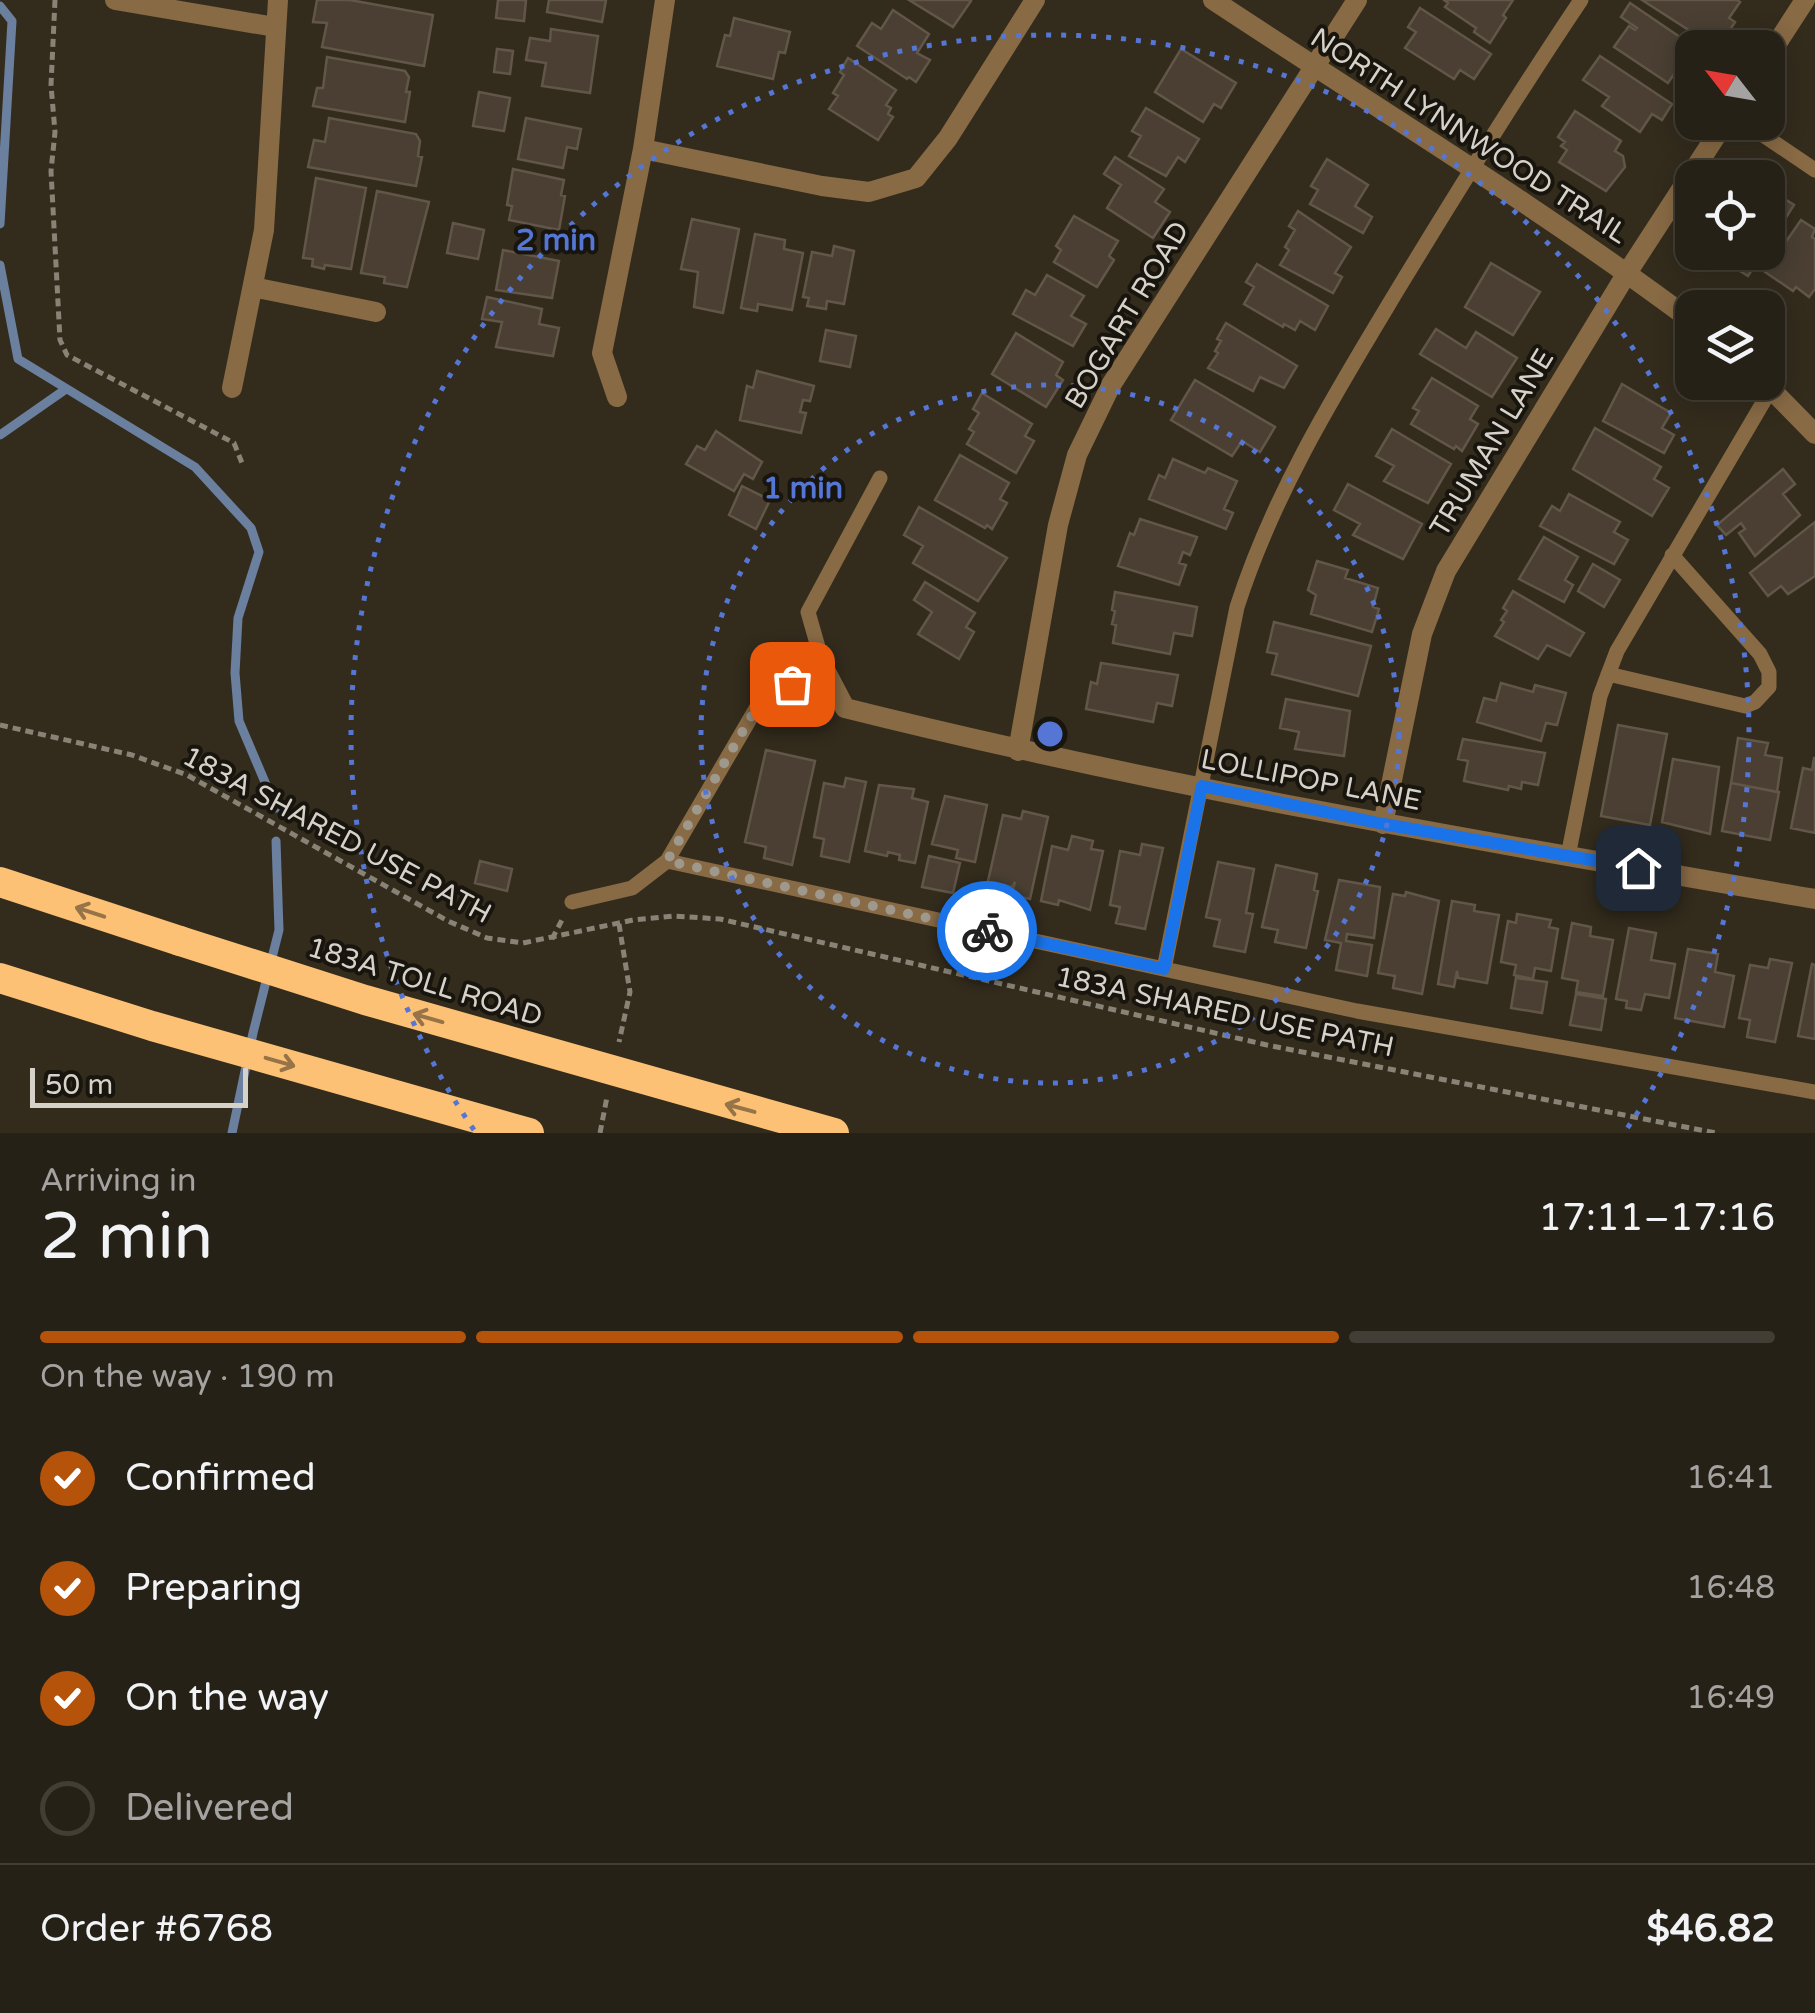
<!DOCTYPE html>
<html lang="en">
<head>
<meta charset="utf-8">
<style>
  body { margin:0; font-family:"Varela Round",sans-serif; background:#2e291f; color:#f1f3f6; height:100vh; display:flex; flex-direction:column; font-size:38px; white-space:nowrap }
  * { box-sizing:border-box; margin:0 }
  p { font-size:32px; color:#a4a3a1 }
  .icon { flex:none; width:55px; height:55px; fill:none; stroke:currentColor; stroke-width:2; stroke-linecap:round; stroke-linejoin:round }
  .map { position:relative; height:1133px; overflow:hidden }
  .side { display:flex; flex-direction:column; background:#262116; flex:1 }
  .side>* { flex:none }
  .needle { width:65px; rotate:301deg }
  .fabs { position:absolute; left:1675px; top:30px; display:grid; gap:20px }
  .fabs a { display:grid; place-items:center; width:110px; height:110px; border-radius:20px; background:#262116; box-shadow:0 5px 25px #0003,0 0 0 2px #423e35; font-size:50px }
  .scale { position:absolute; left:30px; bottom:25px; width:218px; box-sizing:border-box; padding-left:10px; border:5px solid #d7d2c9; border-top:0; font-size:28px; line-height:35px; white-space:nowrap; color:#d7d2c9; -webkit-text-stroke:8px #18150e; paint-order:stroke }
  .pin { position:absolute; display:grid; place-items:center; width:85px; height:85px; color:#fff; margin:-42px; border-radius:20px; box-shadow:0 5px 15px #0006 }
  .courier { position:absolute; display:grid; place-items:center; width:100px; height:100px; margin:-50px; border:8px solid #1a73e8; border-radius:50%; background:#fff; color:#222; box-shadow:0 2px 12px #0007 }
  .head em { font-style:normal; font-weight:600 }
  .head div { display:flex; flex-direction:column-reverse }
  .head { display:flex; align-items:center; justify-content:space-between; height:170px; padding:0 40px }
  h1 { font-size:65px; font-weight:600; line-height:75px }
  .bar { display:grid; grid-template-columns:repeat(4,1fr); gap:15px 10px; align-content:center; height:120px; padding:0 40px }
  .bar i { height:12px; border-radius:8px; background:#423e35 }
  .bar .on { background:#b45309 }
  .bar p { grid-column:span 4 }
  .line { display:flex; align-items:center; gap:25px; padding:0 40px; border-top:2px solid #423e35 }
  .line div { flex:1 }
  ol { padding:0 40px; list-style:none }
  li { display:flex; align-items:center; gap:30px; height:110px }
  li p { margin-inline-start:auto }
  li .icon { padding:10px; border-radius:50%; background:#b45309; color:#fff; stroke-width:4 }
  li:last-child { color:#a4a3a1 }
  li i { width:55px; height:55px; border:5px solid #423e35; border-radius:50% }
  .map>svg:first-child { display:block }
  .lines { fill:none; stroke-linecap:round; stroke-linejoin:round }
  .stream { stroke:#6b7f9e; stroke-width:9 }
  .building { fill:#4a3f32; stroke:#615648; stroke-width:2.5 }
  .path { stroke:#898377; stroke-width:5; stroke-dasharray:8 5; stroke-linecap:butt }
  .service { stroke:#886a45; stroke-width:15 }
  .minor { stroke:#886a45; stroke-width:20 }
  .tertiary { stroke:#886a45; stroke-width:20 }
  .motorway { stroke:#fdc175; stroke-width:30 }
  .motorway-bridge { stroke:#fdc175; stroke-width:30 }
  .oneway { stroke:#967447 }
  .done { stroke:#9e988d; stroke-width:10; stroke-dasharray:0 18 }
  .route { stroke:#1a73e8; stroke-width:12 }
  .ring { fill:none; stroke:#5576d4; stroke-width:5; stroke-dasharray:5 10 }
  .labels { text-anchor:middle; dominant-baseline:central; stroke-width:8; stroke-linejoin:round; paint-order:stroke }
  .street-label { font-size:28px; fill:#d7d2c9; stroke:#18150e }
  .centre { fill:#5576d4; stroke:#18150e; stroke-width:5 }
  .ring-label { font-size:30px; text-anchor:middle; font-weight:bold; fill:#5576d4; stroke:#18150e; stroke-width:8; stroke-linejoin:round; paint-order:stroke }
</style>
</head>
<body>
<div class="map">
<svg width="1815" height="1133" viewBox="0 0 1815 1133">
  <rect width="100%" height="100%" fill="#332c1d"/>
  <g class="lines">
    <path class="stream" d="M0,6L12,21L0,224
      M0,265L18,359L195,467L251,528L259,552L238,618L235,673L239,721L276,808
      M0,435L66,389
      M232,1133L253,1033L279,930L276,841"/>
  </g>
  <path class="building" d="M317,0H350L433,15L424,66L322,47L327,23L313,22Z
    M498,0H526L524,21L496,18Z
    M549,0H606L602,22L547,12Z
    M909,0H970L971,1L953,27Z
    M1444,0H1513L1503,15L1506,18L1490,43L1474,32L1476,28L1445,7L1448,3Z
    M1642,0H1737L1740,2L1729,18L1735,22L1722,42L1716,38L1712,45Z
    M1630,3L1696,48H1692V64L1688,71L1680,65L1668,83L1614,47L1629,26L1635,30L1637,28L1621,17Z
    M1420,8L1491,54L1474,79L1460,70L1454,79L1405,48L1416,32L1408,27Z
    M893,10L929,34L917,53L930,60L916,82L909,77L907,79L857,46L872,23L881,29Z
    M734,18L790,32L785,53L779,52L773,79L717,66L725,35L730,36Z
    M551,29L598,36L590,93L542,86L546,63L526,60L530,38L550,41Z
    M497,49L513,51L510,74L494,72Z
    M1181,49L1236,83L1221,108L1214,104L1203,122L1155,92Z
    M1600,56L1672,104L1662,120L1652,114L1640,132L1602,106L1609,97L1583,80Z
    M327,57L405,71L409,77L406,92H410L405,122L313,106L317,88H323Z
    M848,58L896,90L886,105L891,108L888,114L893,117L878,140L829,109L838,96L833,93L844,75L840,72Z
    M479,92L510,98L504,131L473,126Z
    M1146,108L1199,139L1185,162L1178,157L1166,176L1129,156L1141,136L1132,131Z
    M1575,111L1621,141L1615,151L1623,156L1625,167L1606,191L1559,162L1567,150L1561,146L1565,142L1558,137Z
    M329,118L416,134L420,141L418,156L422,157L416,186L308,167L314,140L325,142Z
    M526,118L581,129L577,149L567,147L563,168L518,159Z
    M1115,157L1164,189L1155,202L1170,212L1153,238L1107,208L1121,185L1104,174Z
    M1327,159L1368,185L1355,206L1372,217L1363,233L1310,204L1318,190L1311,186Z
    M513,169L564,180L561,195L565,196L559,230L509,220L512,206L507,205Z
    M316,178L366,188L351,269L325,265L324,269L312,266L313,259L303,258Z
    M1769,189L1794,205L1768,246V192Z
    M377,191L429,202L407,287L384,283L385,277L361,273Z
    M1298,211L1351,247L1335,273L1342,277L1333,293L1280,265L1289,250L1285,247L1295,230L1289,226Z
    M1074,216L1118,241L1109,256L1114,260L1097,287L1054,262L1061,250L1056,246Z
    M692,219L739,229L723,313L694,307L698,272L681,269Z
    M1801,220L1815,229L1812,237L1815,239V289L1809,297L1796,287L1793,291L1765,272Z
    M453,223L484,230L478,259L447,253Z
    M755,234L785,240L784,249L803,253L792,310L758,304L757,311L741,308Z
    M834,246L854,251L844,304L827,301L826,309L807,306L809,298L803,297L812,252L832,256Z
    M503,250L559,261L552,298L496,290Z
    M1729,252H1763L1748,276L1730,265L1736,257Z
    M1491,263L1540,292L1513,335L1465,307Z
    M1257,264L1328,306L1315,330L1300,321L1295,330L1284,324L1283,327L1244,304L1254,287L1246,282Z
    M1047,275L1084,296L1071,316L1086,324L1073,346L1013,314L1026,290L1035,295Z
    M487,297L542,309L539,324L559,328L553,356L496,347L502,322L482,319Z
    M1226,323L1297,366L1284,388L1260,377L1253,391L1208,368L1218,353L1215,351L1221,341L1217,339Z
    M1436,329L1466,348L1476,332L1517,358L1492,397L1420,354Z
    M826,330L856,336L850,367L820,361Z
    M1016,333L1063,362L1056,375L1063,380L1046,407L992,374Z
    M757,371L814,386L810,401L803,400L800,412L806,413L801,433L740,420L747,386L753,388Z
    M1432,378L1478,406L1470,419L1478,424L1462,451L1456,446L1454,449L1411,424L1419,411L1413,408Z
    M1195,380L1275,427L1260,452L1242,441L1232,456L1171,420Z
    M1622,384L1671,413L1662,428L1674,435L1664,453L1603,421Z
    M982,393L1032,424L1025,436L1034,441L1016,473L967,444L974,432L969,429L979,413L973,409Z
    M1595,428L1661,467L1654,479L1669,488L1652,516L1573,469Z
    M1392,429L1451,464L1428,503L1384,481L1394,466L1376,456Z
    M716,431L762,462L753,479L744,474L734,491L686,464L697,446L705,450Z
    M960,455L1009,483L1000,499L1007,503L992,529L987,525L985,528L935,500Z
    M1173,459L1205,473L1208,468L1237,481L1224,509L1233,513L1226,529L1149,499L1159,475L1165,478Z
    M1783,469L1795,484L1783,494L1800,515L1755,556L1739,533L1745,529L1741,523L1726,535L1717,525Z
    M1348,484L1422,524L1403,559L1353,535L1360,524L1334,510Z
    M742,486L770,500L756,529L729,515Z
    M1569,494L1620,522L1614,532L1628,540L1614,564L1540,526L1552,506L1560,511Z
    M919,507L1007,558L978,601L913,563L923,546L904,535Z
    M1140,519L1197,537L1190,555L1183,552L1179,563L1186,565L1179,585L1118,566L1130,533L1134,535Z
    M1815,522V576L1788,594L1781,586L1768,596L1750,573Z
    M1544,537L1578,557L1565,580L1573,585L1564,602L1519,579Z
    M1317,561L1348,570L1345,578L1378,588L1373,607L1379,609L1372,632L1311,614L1316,595L1308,590Z
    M1593,564L1620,580L1604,607L1578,591Z
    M925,582L975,613L966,627L974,632L959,659L918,634L932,612L914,600Z
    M1513,591L1584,633L1570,656L1547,645L1538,659L1495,636L1504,622L1501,620L1507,611L1503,608Z
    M1115,592L1197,607L1192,636L1174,633L1170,654L1113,643L1116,625L1112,624L1115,611L1112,610Z
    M1274,622L1371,646L1358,696L1272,674L1277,654L1267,652Z
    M1101,663L1178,675L1172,706L1157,703L1153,722L1086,709L1091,682L1097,684Z
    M1501,683L1533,692L1535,685L1566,693L1557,725L1546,723L1541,741L1477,722L1484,698L1496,701Z
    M1286,699L1350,711L1344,756L1295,749L1299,732L1280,728Z
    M1618,725L1667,734L1650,825L1601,816Z
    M1738,738L1768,743L1765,755L1782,758L1777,792L1731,783Z
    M1463,739L1545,753L1538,785L1522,782L1521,789L1509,786L1508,790L1464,781L1468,761L1458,759Z
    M766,750L815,761L792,865L764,858L766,847L745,842Z
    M1814,758H1815V833L1791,828L1803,768L1812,770Z
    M1673,759L1719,767L1710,834L1662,822Z
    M846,778L866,782L849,862L821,856L824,839L814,837L824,783L844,787Z
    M1731,783L1779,792L1770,840L1722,831Z
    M879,785L914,789L912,798L928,802L915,863L899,860L900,855L888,852L887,856L865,851Z
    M945,796L987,805L975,862L956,858L958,850L932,844Z
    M1023,811L1048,817L1030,899L1012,895L1015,882L1012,887L988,881L1003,815L1021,819Z
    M1072,836L1093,841L1091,849L1103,851L1090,910L1059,900L1058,905L1041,901L1052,846L1068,850Z
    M1142,844L1163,848L1145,929L1116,923L1120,907L1110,905L1120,851L1140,855Z
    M929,856L960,863L953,893L922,887Z
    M480,861L512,869L507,891L475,883Z
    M1218,862L1254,869L1246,913L1253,914L1245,952L1214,946L1220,920L1206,917Z
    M1276,865L1317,874L1314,890L1318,891L1306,948L1275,942L1278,930L1262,927Z
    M1339,880L1380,887L1374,938L1347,934L1346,941L1372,945L1367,976L1336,970L1341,943L1325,940Z
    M1406,892L1439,901L1422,994L1393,988L1395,976L1378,973L1393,894L1405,896Z
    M1452,901L1475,905L1474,911L1499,915L1487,983L1458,978L1457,971L1454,987L1438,984Z
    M1517,914L1551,920L1549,927L1558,929L1551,971L1535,968L1533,979L1514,975L1516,965L1501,962L1508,921L1516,923Z
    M1572,923L1591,927L1590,936L1613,940L1603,996L1576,992L1578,981L1562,978Z
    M1629,928L1656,933L1651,960L1675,964L1669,998L1645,994L1641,1010L1626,1008L1627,1001L1616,999Z
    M1688,949L1718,954L1715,972L1734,976L1724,1027L1675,1018Z
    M1770,959L1792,963L1775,1042L1747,1037L1750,1020L1739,1018L1750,965L1768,968Z
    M1812,964L1815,965V1039L1798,1036Z
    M1516,978L1547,982L1542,1013L1511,1008Z
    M1576,994L1606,999L1601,1030L1570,1025Z"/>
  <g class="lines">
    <path class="path" d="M55,0L51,85L55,132L51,171L60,340L67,355L234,443L242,463
      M0,725L132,755L187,775L448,921L487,938L523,943L633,920L674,916L720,919L1267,1045L1716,1133
      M619,924L630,992L619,1042
      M552,939L563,918
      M600,1133L607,1097"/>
    <path class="service" d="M1744,122L1815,170
      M1608,674L1745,706L1755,702L1769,687V672L1760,654L1672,555
      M1568,856L1600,696L1617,651L1771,389
      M667,861L1357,1011L1815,1092
      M572,902L632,888L667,861L761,700L824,668L808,612L880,478
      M1164,969L1237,607C1274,492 1336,392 1398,289C1457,192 1517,95 1581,0"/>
    <path class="minor" d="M115,0L275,27
      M1768,57L1805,0
      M643,149L822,186L869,192L916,178L948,138L1035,0
      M253,287L376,312
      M232,388L264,230L278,0
      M617,397L602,353L643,149L665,0
      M824,668L845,708C1165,788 1490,843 1815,899
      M1018,751L1058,525L1077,455L1111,385L1357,0
      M1383,824L1422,634L1446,571L1627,273L1725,122"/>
    <path class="tertiary" d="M1213,0C1373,106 1538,206 1692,321
      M1764,382L1815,434"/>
    <path class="motorway" d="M0,882L180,941
      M0,978L152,1026L529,1133"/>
    <path class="motorway-bridge" d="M180,941L365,1000L834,1133"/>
  </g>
  <defs><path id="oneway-shaft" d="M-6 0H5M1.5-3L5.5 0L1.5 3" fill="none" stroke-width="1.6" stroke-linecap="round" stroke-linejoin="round" transform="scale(2.5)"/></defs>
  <g class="oneway">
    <use href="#oneway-shaft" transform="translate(90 912) rotate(-162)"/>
    <use href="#oneway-shaft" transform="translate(428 1018) rotate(-164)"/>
    <use href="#oneway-shaft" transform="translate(280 1062) rotate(16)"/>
    <use href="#oneway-shaft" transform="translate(740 1108) rotate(-165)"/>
  </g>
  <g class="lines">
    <path class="done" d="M792,684L761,700L667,861L987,931"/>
    <path class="route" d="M987,931L1164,969L1202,786L1383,824L1638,868"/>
  </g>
  <g class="ring">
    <circle cx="1050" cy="734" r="349"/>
    <path d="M474 1130A699 699 0 1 1 1626 1130"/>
  </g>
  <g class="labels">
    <g class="street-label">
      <text transform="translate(1469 136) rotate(33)">NORTH LYNNWOOD TRAIL</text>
      <text transform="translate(1127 315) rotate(-59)">BOGART ROAD</text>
      <text transform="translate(1492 443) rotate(-59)">TRUMAN LANE</text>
      <text transform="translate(1311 780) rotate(11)">LOLLIPOP LANE</text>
      <text transform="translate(337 835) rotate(28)">183A SHARED USE PATH</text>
      <text transform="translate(425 982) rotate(17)">183A TOLL ROAD</text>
      <text transform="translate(1225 1012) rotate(12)">183A SHARED USE PATH</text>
    </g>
  </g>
  <circle cx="1050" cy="734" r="15" class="centre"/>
  <g class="ring-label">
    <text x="556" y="250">2 min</text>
    <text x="803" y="498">1 min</text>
  </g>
</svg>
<div class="fabs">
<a><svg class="needle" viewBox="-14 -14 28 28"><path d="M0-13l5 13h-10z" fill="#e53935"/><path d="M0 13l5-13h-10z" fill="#a4a3a1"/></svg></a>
<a><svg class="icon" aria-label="locate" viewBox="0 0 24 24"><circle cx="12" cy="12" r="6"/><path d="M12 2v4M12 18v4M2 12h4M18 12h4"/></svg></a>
<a><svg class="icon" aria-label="layers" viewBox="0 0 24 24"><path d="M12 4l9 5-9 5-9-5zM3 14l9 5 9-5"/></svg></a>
</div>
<div class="scale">50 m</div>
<div class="pin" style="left:792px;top:684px;background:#ea580c"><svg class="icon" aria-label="bag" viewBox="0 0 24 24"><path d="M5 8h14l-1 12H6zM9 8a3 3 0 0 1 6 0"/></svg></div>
<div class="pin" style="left:1638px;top:868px;background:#1f2937"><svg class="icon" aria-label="home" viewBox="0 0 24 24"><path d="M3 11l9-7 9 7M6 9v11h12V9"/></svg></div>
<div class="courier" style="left:987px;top:931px"><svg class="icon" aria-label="bike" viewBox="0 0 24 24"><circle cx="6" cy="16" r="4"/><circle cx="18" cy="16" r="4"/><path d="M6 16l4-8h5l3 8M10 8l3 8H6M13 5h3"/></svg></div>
</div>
<section class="side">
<div class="head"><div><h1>2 min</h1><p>Arriving in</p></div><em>17:11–17:16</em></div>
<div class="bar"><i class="on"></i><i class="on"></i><i class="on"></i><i></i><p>On the way · 190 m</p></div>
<ol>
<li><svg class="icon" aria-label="check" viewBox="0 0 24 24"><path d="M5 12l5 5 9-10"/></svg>Confirmed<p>16:41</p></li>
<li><svg class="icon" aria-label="check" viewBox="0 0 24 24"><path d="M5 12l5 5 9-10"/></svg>Preparing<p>16:48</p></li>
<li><svg class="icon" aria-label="check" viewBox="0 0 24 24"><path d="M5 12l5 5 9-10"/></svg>On the way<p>16:49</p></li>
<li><i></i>Delivered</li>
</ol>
<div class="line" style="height:130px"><div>Order #6768</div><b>$46.82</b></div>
</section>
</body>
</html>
